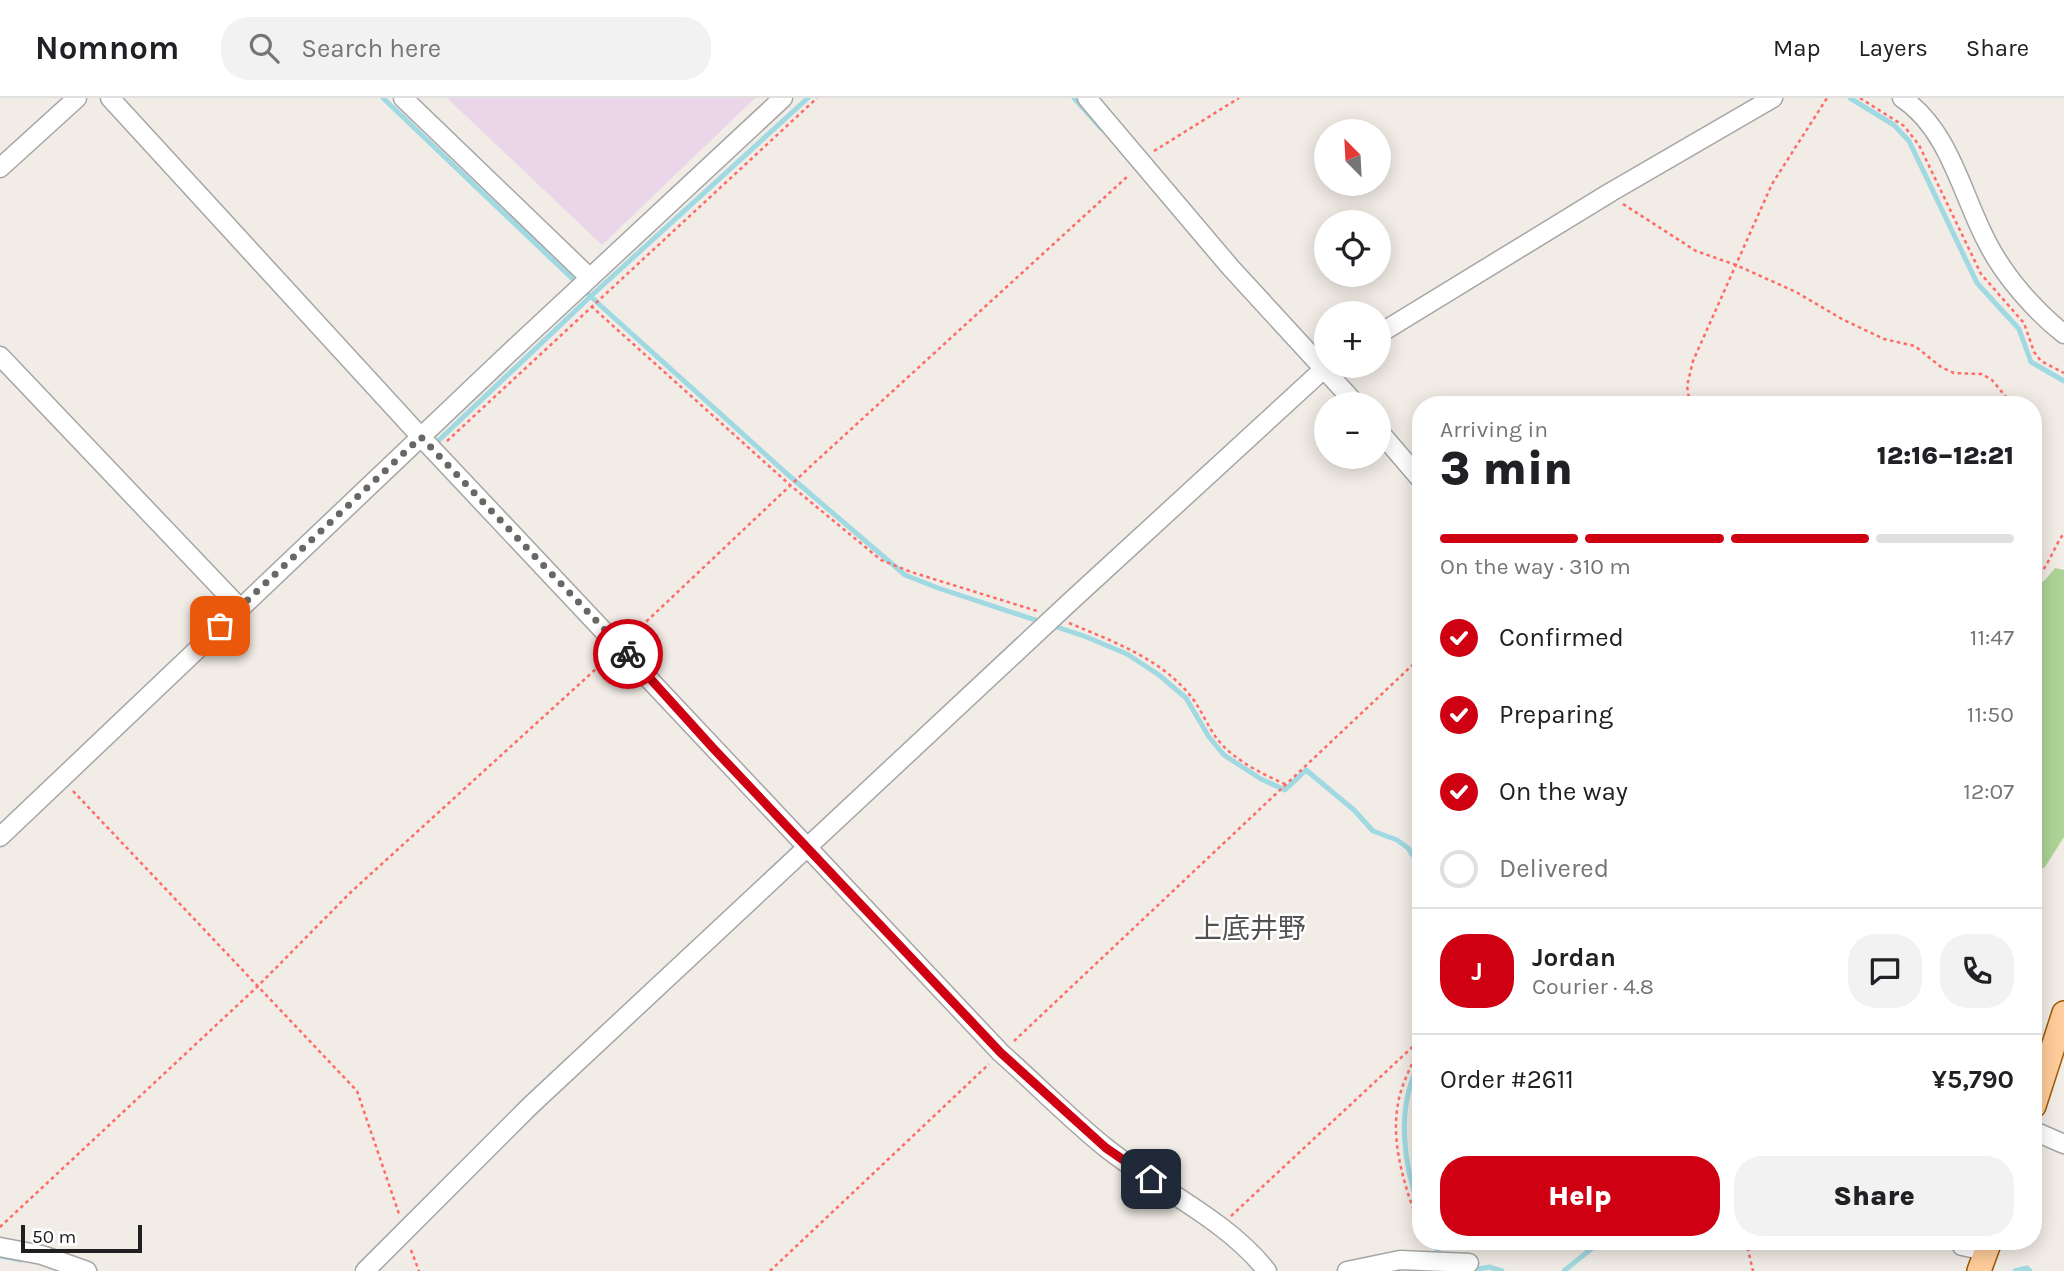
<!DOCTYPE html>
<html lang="en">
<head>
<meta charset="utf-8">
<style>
  body { margin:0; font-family:Karla,"Noto Sans JP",sans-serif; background:#f2f2f2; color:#202124; height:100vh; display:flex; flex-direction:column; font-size:26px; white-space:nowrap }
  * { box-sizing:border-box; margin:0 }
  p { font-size:23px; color:#757577 }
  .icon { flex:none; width:38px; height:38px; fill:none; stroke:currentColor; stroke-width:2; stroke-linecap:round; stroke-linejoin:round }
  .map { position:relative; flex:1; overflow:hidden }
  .drawer { position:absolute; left:1412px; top:298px; width:630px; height:854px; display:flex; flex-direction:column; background:#fff; border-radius:28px; box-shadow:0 4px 18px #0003 }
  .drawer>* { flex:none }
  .needle { width:46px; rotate:336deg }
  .tools { position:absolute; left:1314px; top:21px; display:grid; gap:14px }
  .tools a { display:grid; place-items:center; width:77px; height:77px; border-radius:50%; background:#fff; box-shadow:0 4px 18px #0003; font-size:35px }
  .scale { position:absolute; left:21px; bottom:18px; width:121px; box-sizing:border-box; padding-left:7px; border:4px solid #1f1f1f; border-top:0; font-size:19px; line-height:24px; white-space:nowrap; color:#1f1f1f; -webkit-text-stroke:5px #fff; paint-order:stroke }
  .pin { position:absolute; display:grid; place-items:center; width:60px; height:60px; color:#fff; margin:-30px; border-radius:14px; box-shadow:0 4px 10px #0006 }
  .courier { position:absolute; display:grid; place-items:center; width:70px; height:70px; margin:-35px; border:5px solid #ce0011; border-radius:50%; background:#fff; color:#222; box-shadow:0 2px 9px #0007 }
  .headline em { font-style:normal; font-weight:800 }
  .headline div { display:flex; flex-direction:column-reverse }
  .headline { display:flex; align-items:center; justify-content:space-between; height:119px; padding:0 28px }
  h1 { font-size:46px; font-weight:800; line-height:52px }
  .bar { display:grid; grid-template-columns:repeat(4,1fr); gap:10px 7px; align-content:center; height:84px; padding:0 28px }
  .bar i { height:9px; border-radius:5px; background:#e0e0e0 }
  .bar .active { background:#ce0011 }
  .bar p { grid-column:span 4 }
  .line { display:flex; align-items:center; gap:18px; padding:0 28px; border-top:2px solid #e0e0e0 }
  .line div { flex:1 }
  .round { display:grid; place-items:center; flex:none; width:74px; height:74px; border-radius:28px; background:#f2f2f2 }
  ol { padding:0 28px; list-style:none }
  li { display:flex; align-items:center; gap:21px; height:77px }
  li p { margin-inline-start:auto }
  li .icon { padding:7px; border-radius:50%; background:#ce0011; color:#fff; stroke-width:4 }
  li:last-child { color:#757577 }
  li i { width:38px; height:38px; border:4px solid #e0e0e0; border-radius:50% }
  .primary-button { display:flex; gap:14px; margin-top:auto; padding:14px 28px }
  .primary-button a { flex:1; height:80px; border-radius:28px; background:#ce0011; color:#fff; font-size:28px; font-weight:800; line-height:80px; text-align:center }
  .primary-button a+a { background:#f2f2f2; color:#202124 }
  header { display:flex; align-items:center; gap:42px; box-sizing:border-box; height:98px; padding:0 35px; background:#fff; border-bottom:2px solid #e0e0e0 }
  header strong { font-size:33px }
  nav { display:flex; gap:38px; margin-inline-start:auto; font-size:24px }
  .search { width:490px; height:63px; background:#f2f2f2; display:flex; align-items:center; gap:18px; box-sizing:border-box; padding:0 24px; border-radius:28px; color:#757577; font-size:26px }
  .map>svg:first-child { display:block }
  .industrial { fill:#ead6e8 }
  .forest { fill:#add496 }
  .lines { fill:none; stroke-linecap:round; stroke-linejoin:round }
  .stream { stroke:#a1d9e2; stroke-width:5 }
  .minor-casing { stroke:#a6a6a6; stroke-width:21 }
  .major-casing { stroke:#9a5a00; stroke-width:26 }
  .path { stroke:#ff6a67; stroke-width:2.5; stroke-dasharray:3.5 3.5; stroke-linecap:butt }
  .minor { stroke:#fff; stroke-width:18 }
  .major { stroke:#ffcc9b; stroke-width:23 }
  .done { stroke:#686764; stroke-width:7; stroke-dasharray:0 12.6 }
  .route { stroke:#ce0011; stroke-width:9 }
  .labels { text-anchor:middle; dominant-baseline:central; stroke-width:5; stroke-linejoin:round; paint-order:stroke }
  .quarter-label { font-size:28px; fill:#525252; stroke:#fff }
</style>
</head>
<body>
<header>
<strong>Nomnom</strong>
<div class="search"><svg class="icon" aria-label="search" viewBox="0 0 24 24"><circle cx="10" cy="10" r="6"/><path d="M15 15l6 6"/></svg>Search here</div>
<nav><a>Map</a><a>Layers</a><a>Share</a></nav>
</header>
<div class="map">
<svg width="2064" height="1173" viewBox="0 0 2064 1173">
  <rect width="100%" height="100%" fill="#f1ece5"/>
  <path class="industrial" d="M447,0H755L602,147Z"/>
  <path class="forest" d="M2055,470L2064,472V739L2045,769L2034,775V488L2045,482Z"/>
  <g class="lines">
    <path class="stream" d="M383,0L601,208L786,375L905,477L938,490L1084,538L1127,556L1159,577L1186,600L1209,639L1224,657L1261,681L1285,692L1306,672L1354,712L1373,733L1397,742L1408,750L1421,770
      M1074,0L1102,31
      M1850,0L1894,27L1909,43L1977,185L2019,231L2031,264L2064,283
      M437,344L591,198L808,0
      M1421,963C1395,1007 1403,1068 1421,1113
      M1433,1143L1442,1160
      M0,1158L21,1162
      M1468,1173L1489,1169L1502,1173
      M1564,1173L1601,1143
      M2015,1173L2027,1170L2030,1173"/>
    <defs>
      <path id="minor" d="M110,0L421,339L1001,955C1036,986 1069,1020 1105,1049C1157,1091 1225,1120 1267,1173
        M403,0L590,180
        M1087,0L1231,170L1356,306
        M1902,0C1950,32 1962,98 1988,146C2005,179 2035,213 2064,236
        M0,70L77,0
        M1379,236L1611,94L1773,0
        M0,258L240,510
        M1379,333L1421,382
        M0,739L507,257L783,0
        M2034,1033L2064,1046
        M1961,1143L1962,1148L1986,1153
        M0,1149L42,1157L87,1173
        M365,1173L530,1008L1071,503L1327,268
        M1347,1173L1400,1162L1469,1165"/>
      <path id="major" d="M2034,1008L2064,915
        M1979,1173L1990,1143"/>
    </defs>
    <use href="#minor" class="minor-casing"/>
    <use href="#major" class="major-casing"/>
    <path class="path" d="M1860,0L1904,28L1919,47L1981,176L2024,225L2034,254L2041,263L2064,275
      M1154,53L1239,0
      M1623,106L1696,153L1736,167L1796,194L1842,221L1884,241L1915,248L1941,269L1954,275L1982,276L1992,282L2012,306
      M591,208L790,387L881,462L911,474L1037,513
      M1690,306L1687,288L1693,263L1772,86L1827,0
      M447,343L817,0
      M2034,481C2048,471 2053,450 2064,435
      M1069,525C1112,543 1159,560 1189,596C1201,610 1207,628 1218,642C1234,662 1262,676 1285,686
      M631,538L813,366L1129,77
      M73,693L357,993L399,1116
      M1014,943L1421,559
      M1421,947C1414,962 1406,977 1401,993C1387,1039 1405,1090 1421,1132
      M1231,1118L1421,941
      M0,1129L258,888L351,794L608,560
      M1746,1143L1753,1173
      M411,1152L419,1173
      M770,1173L989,966"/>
    <use href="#minor" class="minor"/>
    <use href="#major" class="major"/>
  </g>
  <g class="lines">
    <path class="done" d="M220,528L421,339L628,556"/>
    <path class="route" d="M628,556L712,649L1001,955L1106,1050L1151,1081"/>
  </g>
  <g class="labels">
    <g class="quarter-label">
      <text x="1250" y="830">上底井野</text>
    </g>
  </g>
</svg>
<div class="tools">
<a><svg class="needle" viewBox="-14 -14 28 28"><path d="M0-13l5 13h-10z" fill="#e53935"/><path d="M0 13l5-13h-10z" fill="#757577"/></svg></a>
<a><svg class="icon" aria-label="locate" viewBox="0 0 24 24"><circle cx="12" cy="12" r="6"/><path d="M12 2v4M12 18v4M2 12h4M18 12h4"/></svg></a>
<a>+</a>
<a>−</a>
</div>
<div class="scale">50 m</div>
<div class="pin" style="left:220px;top:528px;background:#ea580c"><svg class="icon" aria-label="bag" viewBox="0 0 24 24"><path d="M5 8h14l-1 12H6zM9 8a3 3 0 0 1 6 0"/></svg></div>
<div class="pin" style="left:1151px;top:1081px;background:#1f2937"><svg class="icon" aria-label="home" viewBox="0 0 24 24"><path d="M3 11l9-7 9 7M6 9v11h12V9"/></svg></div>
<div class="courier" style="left:628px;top:556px"><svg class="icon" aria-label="bike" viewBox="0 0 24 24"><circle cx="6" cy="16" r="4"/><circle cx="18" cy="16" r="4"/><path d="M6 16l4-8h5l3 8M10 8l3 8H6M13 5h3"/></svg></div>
<section class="drawer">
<div class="headline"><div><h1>3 min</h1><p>Arriving in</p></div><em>12:16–12:21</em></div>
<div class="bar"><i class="active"></i><i class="active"></i><i class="active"></i><i></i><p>On the way · 310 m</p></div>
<ol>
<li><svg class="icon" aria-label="check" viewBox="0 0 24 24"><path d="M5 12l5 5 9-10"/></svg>Confirmed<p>11:47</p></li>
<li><svg class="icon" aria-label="check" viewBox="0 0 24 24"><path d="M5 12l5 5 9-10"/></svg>Preparing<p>11:50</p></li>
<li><svg class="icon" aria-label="check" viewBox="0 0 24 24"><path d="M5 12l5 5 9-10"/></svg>On the way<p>12:07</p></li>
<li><i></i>Delivered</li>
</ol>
<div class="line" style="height:126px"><b class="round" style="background:#ce0011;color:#fff">J</b><div><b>Jordan</b><p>Courier · 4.8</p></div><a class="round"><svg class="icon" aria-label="chat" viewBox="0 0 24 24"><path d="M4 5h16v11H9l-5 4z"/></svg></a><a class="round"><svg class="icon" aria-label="phone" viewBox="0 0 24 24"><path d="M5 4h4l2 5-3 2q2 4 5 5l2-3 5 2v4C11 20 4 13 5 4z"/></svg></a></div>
<div class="line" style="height:91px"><div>Order #2611</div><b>¥5,790</b></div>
<div class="primary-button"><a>Help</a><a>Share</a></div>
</section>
</div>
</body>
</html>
